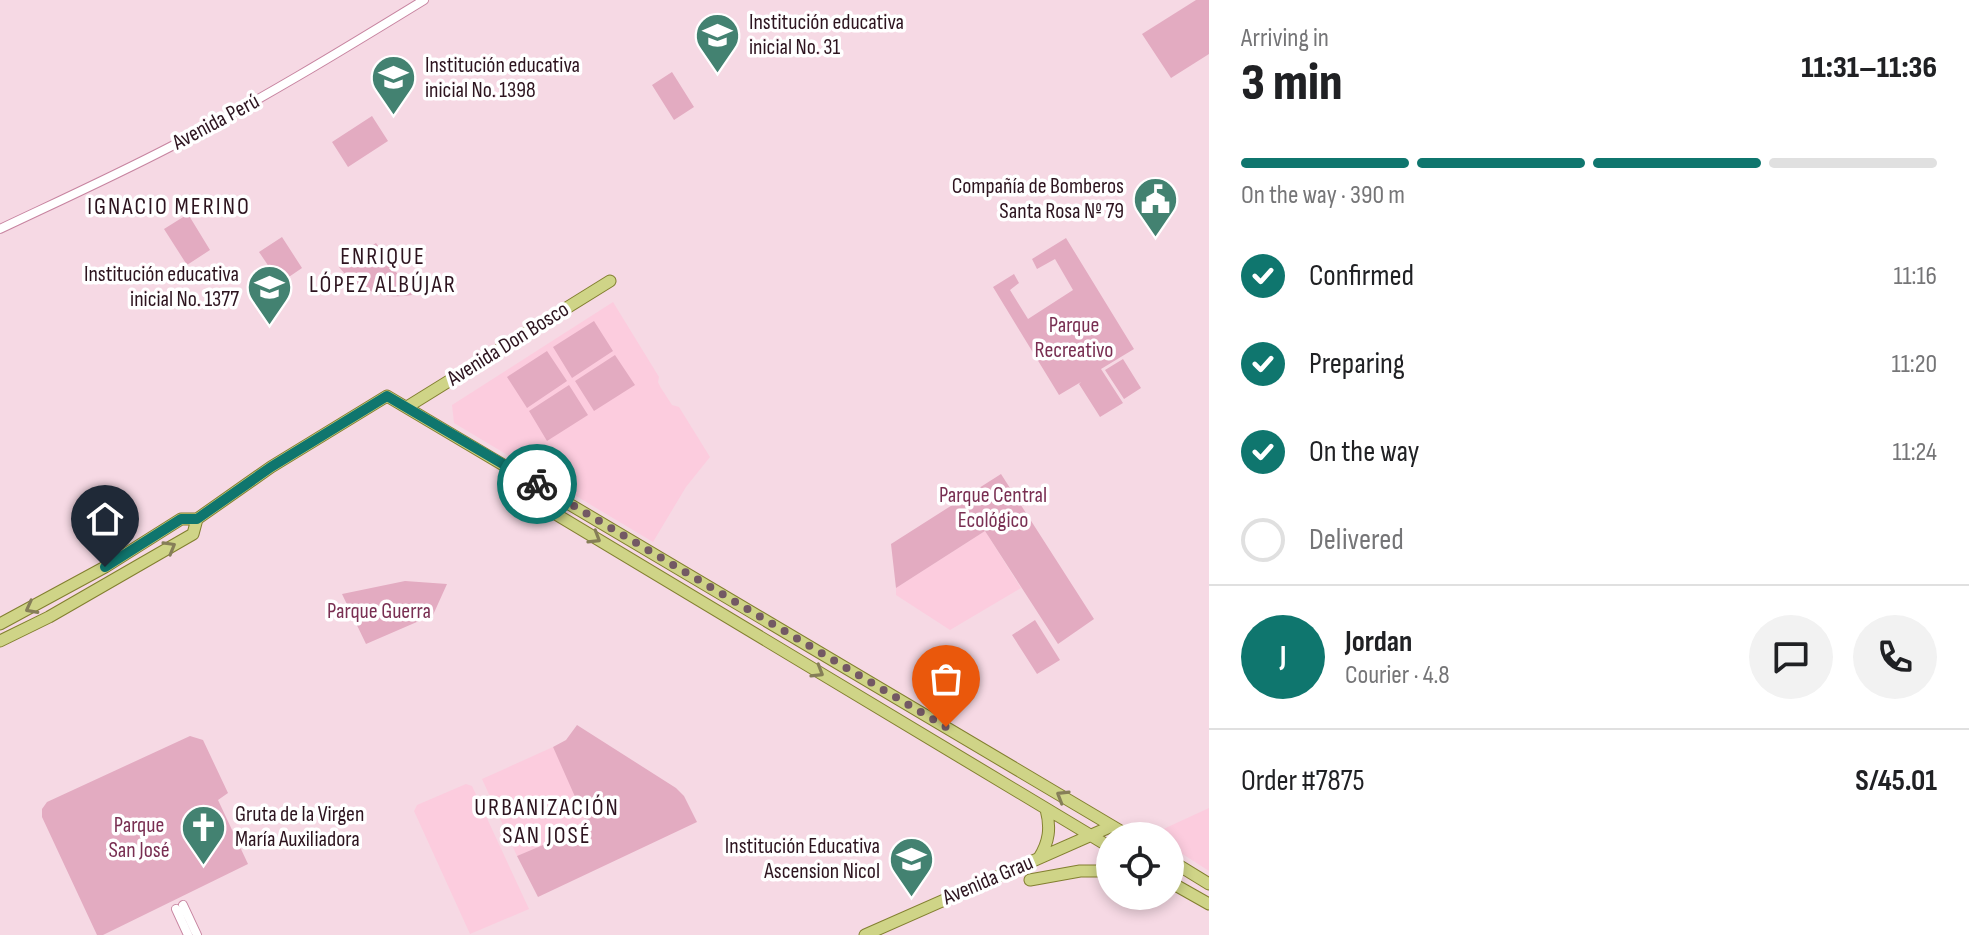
<!DOCTYPE html>
<html lang="en">
<head>
<meta charset="utf-8">
<style>
  body { margin:0; font-family:"Sofia Sans Condensed",sans-serif; background:#f2f2f2; color:#202124; height:100vh; display:flex; flex-direction:column; font-size:30px; white-space:nowrap }
  * { box-sizing:border-box; margin:0 }
  p { font-size:26px; color:#757577 }
  .icon { flex:none; width:44px; height:44px; fill:none; stroke:currentColor; stroke-width:2; stroke-linecap:round; stroke-linejoin:round }
  .map { position:relative; flex:1; overflow:hidden }
  .sheet { display:flex; flex-direction:column; background:#fff; width:760px }
  .sheet>* { flex:none }
  .tools { position:absolute; left:1096px; top:822px; display:grid; gap:16px }
  .tools a { display:grid; place-items:center; width:88px; height:88px; border-radius:50%; background:#fff; box-shadow:0 4px 12px #0003; font-size:40px }
  .pin { position:absolute; display:grid; place-items:center; width:68px; height:68px; color:#fff; margin:-82px -34px; border-radius:50% 50% 50% 0; rotate:-45deg; box-shadow:0 0 8px #0007 }
  .pin .icon { rotate:45deg }
  .courier { position:absolute; display:grid; place-items:center; width:80px; height:80px; margin:-40px; border:6px solid #0f766e; border-radius:50%; background:#fff; color:#222; box-shadow:0 2px 10px #0007 }
  .headline em { font-style:normal; font-weight:800 }
  .headline div { display:flex; flex-direction:column-reverse }
  .headline { display:flex; align-items:center; justify-content:space-between; height:136px; padding:0 32px }
  h1 { font-size:52px; font-weight:800; line-height:60px }
  .bar { display:grid; grid-template-columns:repeat(4,1fr); gap:12px 8px; align-content:center; height:96px; padding:0 32px }
  .bar i { height:10px; border-radius:6px; background:#e0e0e0 }
  .bar .on { background:#0f766e }
  .bar p { grid-column:span 4 }
  .line { display:flex; align-items:center; gap:20px; padding:0 32px; border-top:2px solid #e0e0e0 }
  .line div { flex:1 }
  .round { display:grid; place-items:center; flex:none; width:84px; height:84px; border-radius:42px; background:#f2f2f2 }
  ol { padding:0 32px; list-style:none }
  li { display:flex; align-items:center; gap:24px; height:88px }
  li p { margin-inline-start:auto }
  li .icon { padding:8px; border-radius:50%; background:#0f766e; color:#fff; stroke-width:4 }
  li:last-child { color:#757577 }
  li i { width:44px; height:44px; border:4px solid #e0e0e0; border-radius:50% }
  main { display:flex; flex:1; min-height:0 }
  .map>svg:first-child { display:block }
  .built { fill:#fcccde }
  .green { fill:#e3abc1 }
  .lines { fill:none; stroke-linecap:round; stroke-linejoin:round }
  .minor-casing { stroke:#c784a0; stroke-width:10 }
  .major-casing { stroke:#827f2f; stroke-width:13 }
  .minor { stroke:#fff; stroke-width:8 }
  .major { stroke:#cfd487; stroke-width:11 }
  .oneway { stroke:#867e58 }
  .done { stroke:#735964; stroke-width:8; stroke-dasharray:0 14.4 }
  .route { stroke:#0f766e; stroke-width:10 }
  .labels { text-anchor:middle; dominant-baseline:central; stroke-width:7; stroke-linejoin:round; paint-order:stroke }
  .poi-label { font-size:22px; fill:#2d141f; stroke:#fff; text-anchor:start }
  .street-label { font-size:22px; fill:#2d141f; stroke:#fff }
  .park-label { font-size:22px; fill:#792f52; stroke:#fff }
  .neighbourhood-label { font-size:24px; letter-spacing:2px; fill:#2d141f; stroke:#fff }
</style>
</head>
<body>
<main>
<div class="map">
<svg width="1209" height="935" viewBox="0 0 1209 935">
  <rect width="100%" height="100%" fill="#f6d9e4"/>
  <path class="built" d="M613,302L659,377L658,382L661,388L672,405L679,407L710,457L686,487L653,542L454,423L452,405Z
    M985,531L1021,588L950,630L896,595V588Z
    M553,747L589,823L588,826L517,856L482,779Z
    M466,784L472,786L529,909L470,934L414,811L417,805Z
    M1209,808V871L1170,846V836H1159V831Z"/>
  <path class="green" d="M1196,0H1209V54L1171,78L1142,34Z
    M672,72L694,107L674,120L652,85Z
    M372,116L388,141L348,167L332,142Z
    M188,214L210,250L187,265L164,229Z
    M282,237L302,268L280,283L259,252Z
    M1066,238L1134,349L1101,369L1123,403L1100,417L1079,384L1081,382L1059,395L993,287L1014,274L1019,283L1010,290L1028,319L1073,290L1055,259L1037,269L1032,259Z
    M376,243L412,295C383,300 357,290 339,267Z
    M594,321L613,351L572,378L553,347Z
    M547,351L567,381L527,408L507,377Z
    M615,355L635,385L594,411L575,381Z
    M1123,359L1141,388L1124,399L1105,370Z
    M569,385L588,415L547,441L529,411Z
    M1001,474L1094,619L1058,644L985,531L896,588L891,544Z
    M405,581L447,584L433,615L366,644L342,594Z
    M1035,620L1060,660L1037,674L1012,635Z
    M577,725L676,788L684,796L697,822L538,897L517,856L588,826L553,747L566,740Z
    M190,736L203,740L228,793L218,800L248,864L103,935H97L42,817V809L47,802Z"/>
  <g class="lines">
    <defs>
      <path id="minor" d="M0,229C57,202 114,176 170,147C257,102 341,51 424,0
        M183,905L197,935
        M176,909L188,935"/>
      <path id="major" d="M407,407L610,281
        M504,483L1110,847
        M0,624L105,567L181,519H197L271,467L387,396L1129,836
        M0,641L49,617L193,534L197,519
        M1039,858C1049,842 1051,828 1046,809
        M1170,860L1209,884
        M1030,880L1080,871H1110
        M1170,882L1209,904
        M865,935L1112,826"/>
    </defs>
    <use href="#minor" class="minor-casing"/>
    <use href="#major" class="major-casing"/>
    <use href="#minor" class="minor"/>
    <use href="#major" class="major"/>
  </g>
  <defs><path id="oneway-chevron" d="M-2-3.5L2.5 0L-2 3.5" fill="none" stroke-width="1.6" stroke-linecap="round" stroke-linejoin="round" transform="scale(2)"/></defs>
  <g class="oneway">
    <use href="#oneway-chevron" transform="translate(595 538) rotate(31)"/>
    <use href="#oneway-chevron" transform="translate(170 547) rotate(-30)"/>
    <use href="#oneway-chevron" transform="translate(31 608) rotate(152)"/>
    <use href="#oneway-chevron" transform="translate(818 672) rotate(31)"/>
    <use href="#oneway-chevron" transform="translate(1062 796) rotate(-149)"/>
  </g>
  <g class="lines">
    <path class="done" d="M537,484L946,727"/>
    <path class="route" d="M105,567L181,519H197L271,467L387,396L537,484"/>
  </g>
  <defs>
    <symbol id="school-pin" viewBox="-11 -11 22 30"><path d="M0 17L-7.5 6A9.5 9.5 0 1 1 7.5 6Z" fill="#438271" stroke="#fff"/><path d="M0-5L7-2L0 1L-7-2ZM-4 1L0 2.5L4 1V4Q0 6-4 4Z" fill="#fff"/></symbol>
    <symbol id="civic-pin" viewBox="-11 -11 22 30"><path d="M0 17L-7.5 6A9.5 9.5 0 1 1 7.5 6Z" fill="#438271" stroke="#fff"/><path d="M-.6-6.5H3V-4.5H.6V-3L4-1V1h2V6H-6V1h2V-1L-.6-3ZM-1.2 2.5V6h2.4V2.5Z" fill="#fff"/></symbol>
    <symbol id="church-pin" viewBox="-11 -11 22 30"><path d="M0 17L-7.5 6A9.5 9.5 0 1 1 7.5 6Z" fill="#438271" stroke="#fff"/><path d="M-1.2-6h2.4v3.5h3.3v2.4h-3.3V6h-2.4V-.1h-3.3v-2.4h3.3Z" fill="#fff"/></symbol>
  </defs>
  <g fill-rule="evenodd">
    <use href="#school-pin" x="692" y="10" width="51" height="69"/>
    <use href="#school-pin" x="368" y="52" width="51" height="69"/>
    <use href="#civic-pin" x="1130" y="174" width="51" height="69"/>
    <use href="#school-pin" x="244" y="262" width="51" height="69"/>
    <use href="#church-pin" x="178" y="802" width="51" height="69"/>
    <use href="#school-pin" x="886" y="834" width="51" height="69"/>
  </g>
  <g class="labels">
    <g class="poi-label">
      <text x="749" y="22">Institución educativa<tspan x="749" dy="25">inicial No. 31</tspan></text>
      <text x="425" y="65">Institución educativa<tspan x="425" dy="25">inicial No. 1398</tspan></text>
      <text x="1124" y="186" text-anchor="end">Compañía de Bomberos<tspan x="1124" dy="25">Santa Rosa Nº 79</tspan></text>
      <text x="239" y="274" text-anchor="end">Institución educativa<tspan x="239" dy="25">inicial No. 1377</tspan></text>
      <text x="235" y="814">Gruta de la Virgen<tspan x="235" dy="25">María Auxiliadora</tspan></text>
      <text x="880" y="846" text-anchor="end">Institución Educativa<tspan x="880" dy="25">Ascension Nicol</tspan></text>
    </g>
    <g class="street-label">
      <text transform="translate(216 122) rotate(-28)">Avenida Perú</text>
      <text transform="translate(508 344) rotate(-32)">Avenida Don Bosco</text>
      <text transform="translate(988 880) rotate(-23)">Avenida Grau</text>
    </g>
    <g class="park-label">
      <text x="1074" y="325">Parque<tspan x="1074" dy="25">Recreativo</tspan></text>
      <text x="993" y="495">Parque Central<tspan x="993" dy="25">Ecológico</tspan></text>
      <text x="379" y="611">Parque Guerra</text>
      <text x="139" y="825">Parque<tspan x="139" dy="25">San José</tspan></text>
    </g>
    <g class="neighbourhood-label">
      <text x="169" y="206">IGNACIO MERINO</text>
      <text x="383" y="256">ENRIQUE<tspan x="383" dy="28">LÓPEZ ALBÚJAR</tspan></text>
      <text x="547" y="807">URBANIZACIÓN<tspan x="547" dy="28">SAN JOSÉ</tspan></text>
    </g>
  </g>
</svg>
<div class="tools">
<a><svg class="icon" aria-label="locate" viewBox="0 0 24 24"><circle cx="12" cy="12" r="6"/><path d="M12 2v4M12 18v4M2 12h4M18 12h4"/></svg></a>
</div>
<div class="pin" style="left:946px;top:727px;background:#ea580c"><svg class="icon" aria-label="bag" viewBox="0 0 24 24"><path d="M5 8h14l-1 12H6zM9 8a3 3 0 0 1 6 0"/></svg></div>
<div class="pin" style="left:105px;top:567px;background:#1f2937"><svg class="icon" aria-label="home" viewBox="0 0 24 24"><path d="M3 11l9-7 9 7M6 9v11h12V9"/></svg></div>
<div class="courier" style="left:537px;top:484px"><svg class="icon" aria-label="bike" viewBox="0 0 24 24"><circle cx="6" cy="16" r="4"/><circle cx="18" cy="16" r="4"/><path d="M6 16l4-8h5l3 8M10 8l3 8H6M13 5h3"/></svg></div>
</div>
<section class="sheet">
<div class="headline"><div><h1>3 min</h1><p>Arriving in</p></div><em>11:31–11:36</em></div>
<div class="bar"><i class="on"></i><i class="on"></i><i class="on"></i><i></i><p>On the way · 390 m</p></div>
<ol>
<li><svg class="icon" aria-label="check" viewBox="0 0 24 24"><path d="M5 12l5 5 9-10"/></svg>Confirmed<p>11:16</p></li>
<li><svg class="icon" aria-label="check" viewBox="0 0 24 24"><path d="M5 12l5 5 9-10"/></svg>Preparing<p>11:20</p></li>
<li><svg class="icon" aria-label="check" viewBox="0 0 24 24"><path d="M5 12l5 5 9-10"/></svg>On the way<p>11:24</p></li>
<li><i></i>Delivered</li>
</ol>
<div class="line" style="height:144px"><b class="round" style="background:#0f766e;color:#fff">J</b><div><b>Jordan</b><p>Courier · 4.8</p></div><a class="round"><svg class="icon" aria-label="chat" viewBox="0 0 24 24"><path d="M4 5h16v11H9l-5 4z"/></svg></a><a class="round"><svg class="icon" aria-label="phone" viewBox="0 0 24 24"><path d="M5 4h4l2 5-3 2q2 4 5 5l2-3 5 2v4C11 20 4 13 5 4z"/></svg></a></div>
<div class="line" style="height:104px"><div>Order #7875</div><b>S/45.01</b></div>
</section>
</main>
</body>
</html>
